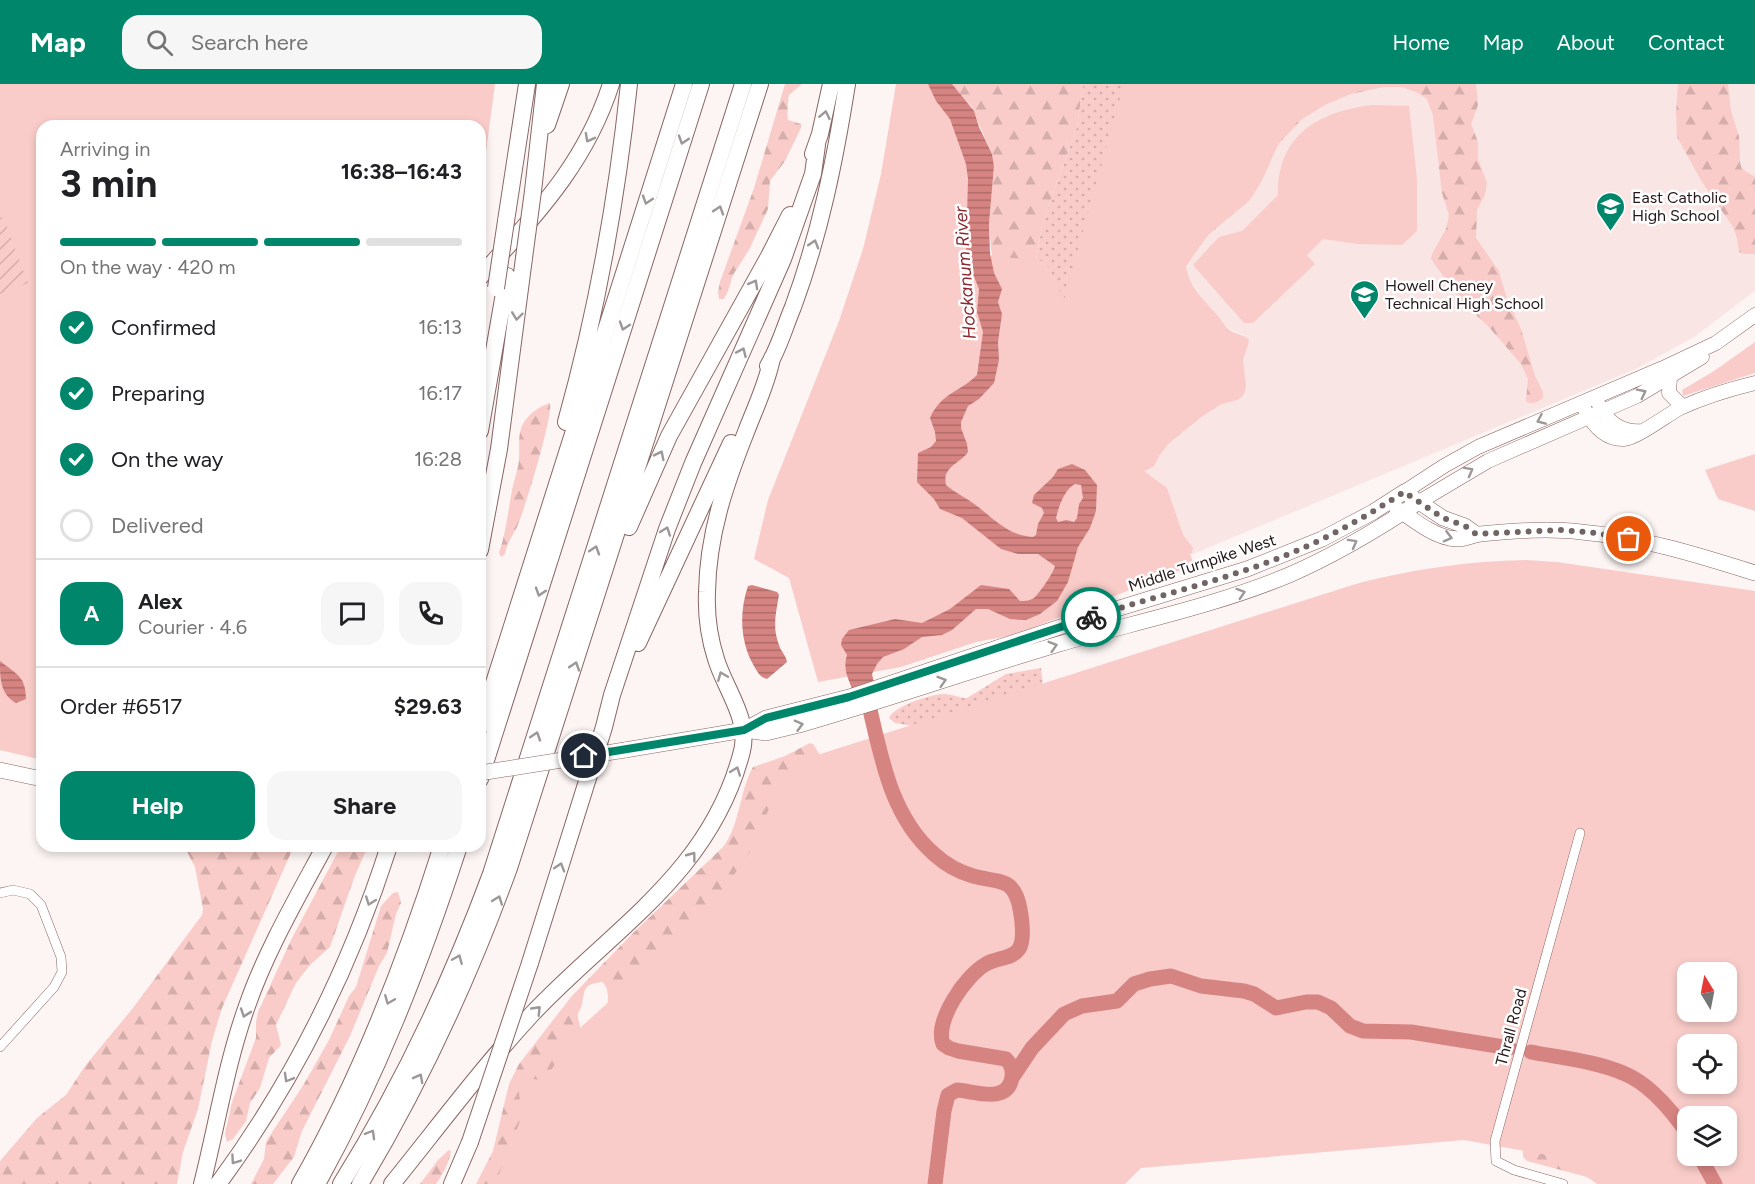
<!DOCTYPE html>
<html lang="en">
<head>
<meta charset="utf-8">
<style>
  body { margin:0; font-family:Figtree,sans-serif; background:#f6f6f6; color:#202124; height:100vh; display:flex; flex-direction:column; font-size:22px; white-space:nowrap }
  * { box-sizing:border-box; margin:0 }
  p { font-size:20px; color:#757577 }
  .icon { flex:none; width:33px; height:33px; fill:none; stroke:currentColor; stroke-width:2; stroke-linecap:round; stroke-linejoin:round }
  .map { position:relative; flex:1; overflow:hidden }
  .details { position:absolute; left:36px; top:36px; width:450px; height:732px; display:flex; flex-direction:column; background:#fff; border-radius:18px; box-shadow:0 3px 9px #0003 }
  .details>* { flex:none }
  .needle { width:39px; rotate:350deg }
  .controls { position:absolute; left:1677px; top:878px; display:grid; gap:12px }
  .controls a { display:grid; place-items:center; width:60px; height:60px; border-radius:12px; background:#fff; box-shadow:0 3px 9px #0003; font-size:30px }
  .pin { position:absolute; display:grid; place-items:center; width:51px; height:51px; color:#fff; margin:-26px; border:3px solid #fff; border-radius:50%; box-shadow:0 2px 6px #0007 }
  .courier { position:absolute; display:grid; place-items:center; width:60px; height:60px; margin:-30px; border:4px solid #00876b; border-radius:50%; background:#fff; color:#222; box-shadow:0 2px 8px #0007 }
  .summary em { font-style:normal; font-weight:700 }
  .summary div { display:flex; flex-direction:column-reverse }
  .summary { display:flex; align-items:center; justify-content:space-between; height:102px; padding:0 24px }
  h1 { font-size:39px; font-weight:700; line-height:45px }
  .bar { display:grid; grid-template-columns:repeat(4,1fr); gap:9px 6px; align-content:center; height:72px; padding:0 24px }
  .bar i { height:8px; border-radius:4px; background:#e0e0e0 }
  .bar .on { background:#00876b }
  .bar p { grid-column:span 4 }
  .line { display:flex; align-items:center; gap:15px; padding:0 24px; border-top:2px solid #e0e0e0 }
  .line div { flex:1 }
  .round { display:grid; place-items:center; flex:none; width:63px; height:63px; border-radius:18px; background:#f6f6f6 }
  ol { padding:0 24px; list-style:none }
  li { display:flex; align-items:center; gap:18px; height:66px }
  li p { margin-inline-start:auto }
  li .icon { padding:6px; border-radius:50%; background:#00876b; color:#fff; stroke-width:4 }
  li:last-child { color:#757577 }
  li i { width:33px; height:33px; border:3px solid #e0e0e0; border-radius:50% }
  .button { display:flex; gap:12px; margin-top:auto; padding:12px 24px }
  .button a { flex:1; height:69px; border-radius:18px; background:#00876b; color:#fff; font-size:24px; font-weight:700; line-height:69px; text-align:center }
  .button a+a { background:#f6f6f6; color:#202124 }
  header { display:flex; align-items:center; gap:36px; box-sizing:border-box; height:84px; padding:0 30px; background:#00876b; color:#fff }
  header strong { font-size:28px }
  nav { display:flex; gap:33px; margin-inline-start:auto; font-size:21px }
  .search { width:420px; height:54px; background:#f6f6f6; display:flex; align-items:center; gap:15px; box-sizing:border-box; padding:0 21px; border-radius:18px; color:#757577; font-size:22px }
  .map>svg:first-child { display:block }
  .built { fill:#f9e5e4 }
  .grass { fill:url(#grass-dots) }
  .forest { fill:url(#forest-firs) }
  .park { fill:#f9ccc9; fill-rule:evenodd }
  .garden { fill:url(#garden-furrows) }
  .water { fill:url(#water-rules); fill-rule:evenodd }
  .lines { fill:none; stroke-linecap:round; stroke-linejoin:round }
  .river { stroke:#d68482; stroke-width:15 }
  .minor-casing { stroke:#886664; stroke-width:10 }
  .secondary-casing { stroke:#886664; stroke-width:15 }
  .primary-casing { stroke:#886664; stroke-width:16 }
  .motorway-casing { stroke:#886664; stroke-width:18 }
  .minor { stroke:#fff; stroke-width:9 }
  .secondary { stroke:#fff; stroke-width:14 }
  .primary { stroke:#fff; stroke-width:15 }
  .motorway { stroke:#fff; stroke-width:16 }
  .primary-bridge-casing { stroke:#886664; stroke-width:16; stroke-linecap:butt }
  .motorway-bridge-casing { stroke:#886664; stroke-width:18; stroke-linecap:butt }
  .primary-bridge { stroke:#fff; stroke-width:15 }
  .motorway-bridge { stroke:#fff; stroke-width:16 }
  .oneway { stroke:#9d9797 }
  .done { stroke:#716564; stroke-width:6; stroke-dasharray:0 10.8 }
  .route { stroke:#00876b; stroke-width:8 }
  .labels { text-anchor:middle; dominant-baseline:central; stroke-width:5; stroke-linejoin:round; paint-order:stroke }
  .poi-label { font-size:16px; fill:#251717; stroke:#fff; text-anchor:start }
  .street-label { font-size:16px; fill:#251717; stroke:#fff }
  .water-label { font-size:18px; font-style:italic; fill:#8a282e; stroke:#fff }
</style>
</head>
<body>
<header>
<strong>Map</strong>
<div class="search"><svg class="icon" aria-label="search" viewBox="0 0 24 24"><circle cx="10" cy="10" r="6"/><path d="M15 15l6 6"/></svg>Search here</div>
<nav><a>Home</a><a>Map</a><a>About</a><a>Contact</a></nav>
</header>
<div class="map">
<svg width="1755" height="1100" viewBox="0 0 1755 1100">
  <defs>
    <pattern id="grass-dots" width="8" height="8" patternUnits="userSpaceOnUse" patternTransform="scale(1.5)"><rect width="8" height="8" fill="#f9ccc9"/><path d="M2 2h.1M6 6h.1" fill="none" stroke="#d5aeac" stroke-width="1.8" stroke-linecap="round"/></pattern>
    <pattern id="forest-firs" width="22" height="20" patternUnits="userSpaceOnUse" patternTransform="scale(1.5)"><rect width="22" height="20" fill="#f9ccc9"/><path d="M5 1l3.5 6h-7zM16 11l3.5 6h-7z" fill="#d5aeac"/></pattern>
    <pattern id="garden-furrows" width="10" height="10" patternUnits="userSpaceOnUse" patternTransform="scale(1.5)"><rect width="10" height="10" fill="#f9ccc9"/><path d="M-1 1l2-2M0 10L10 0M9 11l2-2" fill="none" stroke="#d5aeac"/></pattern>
    <pattern id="water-rules" width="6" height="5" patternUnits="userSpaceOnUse" patternTransform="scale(1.5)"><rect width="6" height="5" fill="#d68482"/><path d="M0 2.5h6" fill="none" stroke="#ad6b69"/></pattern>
  </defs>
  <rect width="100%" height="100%" fill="#fdf5f4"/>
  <path class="built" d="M1400,0H1755V207L1694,253L1638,284L1191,471L1167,404L1144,387L1154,382L1160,370L1169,359L1201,333L1221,320L1237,316L1242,313L1246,302L1242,282L1243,274L1249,257L1243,251L1227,244L1218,232L1203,217L1187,190V180L1208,151L1248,118L1255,108L1278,61L1301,36L1325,21L1351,10L1388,2L1401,3Z"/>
  <path class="grass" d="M1083,0H1177L1179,72L949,384L1032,198L1043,137L1077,43Z
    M1041,584L1043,602L988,655L895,639L889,634C894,622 931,610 944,610C952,610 959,614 967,614L1006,590Z"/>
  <path class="forest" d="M785,0H802L789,11C788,14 787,34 788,36L801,40V44L785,77L770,97L768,125L749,166L733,191L728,207L724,215H719L718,208L720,198L754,104Z
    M952,0H1083L1077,43L1043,137L1032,197L993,186L989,140L994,82L992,70L971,22L958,9Z
    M1177,0H1476L1478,21L1471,40L1478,58V75L1487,99L1485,111L1477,126L1476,154L1499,187L1506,212L1521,245L1535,292L1543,308V314C1537,318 1532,322 1526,317L1528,295L1521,280L1488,242L1461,217L1431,175L1432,170L1446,145L1449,131L1442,109L1433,32L1427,15L1418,9L1402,3L1388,2L1351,10L1325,21L1301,36L1278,61L1255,108L1248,118L1208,151L1186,182C1188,201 1204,217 1217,231C1221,235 1224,242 1229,246C1236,251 1244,250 1249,257L1243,274L1242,282L1246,302L1242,313L1237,316L1221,320L1201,333L1169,359L1160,370L1154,382L1138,390L1193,464L1192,469L1055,519Z
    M1678,0H1728L1731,27L1739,52L1740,79L1742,85L1755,93V170H1745L1739,168L1737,154L1733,143L1702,98L1677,53L1676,28Z
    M550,319C553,333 524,429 516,445C511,454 507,460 505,470L501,473L499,469C506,449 508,427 512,406C514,395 519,384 519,374C520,361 517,350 524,338C530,329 540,322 550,319Z
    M810,659L813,660L824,677L852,706L607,930C607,919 611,905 602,898C583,900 585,906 582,920C581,925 577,929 578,933C578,938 581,942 581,947L540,1100H476L493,1067L509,1000L519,980L571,913L631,851L724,762C741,737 739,708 753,683L785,672Z
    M184,762H294L222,924L212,957L198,1025L183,1068L177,1100H0V1077L37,1034L66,1011L85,982L133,924L202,831L203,825L195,783Z
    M341,762H368L354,794L330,863L310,881L296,899L276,941L281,961L269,974L260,1004L250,1019L246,1037L233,1055L227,1058L225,1050L232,1018L256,954V938L258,928L292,854Z
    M398,808L401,819L396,830L387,869L379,882L350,952L302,1047L294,1073L273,1100H251L264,1075L266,1058L271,1050L304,1000L329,956L349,912L356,903L381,822L393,809Z
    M1528,1057L1640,1100H1597L1587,1093L1527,1077L1523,1073V1067Z
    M449,1066L451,1067C449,1079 443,1090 436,1100H420L438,1076Z"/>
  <path class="park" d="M0,0H495L480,113V42H42V676L0,666Z
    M896,0H941L959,28L981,171L1045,177L1064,216L1124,0H1400L1401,3C1358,1 1299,23 1277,63C1268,81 1263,100 1249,116C1241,125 1230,131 1221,139C1207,151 1194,167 1186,182C1188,201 1204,217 1217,231C1221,235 1224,242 1229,246C1236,251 1244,250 1249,257L1243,276L1246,302L1244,310L1237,316L1221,320L1201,333L1169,359L1160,370L1154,382L1144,387L1167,404L1194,481L1014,551L976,558L901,583L818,598L789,494L754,475L768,416L839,237L863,165L881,90Z
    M1373,21L1409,22L1417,95V147L1402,161L1358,160L1323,155L1307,171L1315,180L1253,239H1244L1193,181L1219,153L1242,147L1278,111C1277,51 1319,27 1373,21Z
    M1755,258V289L1683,312L1682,306L1714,287Z
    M1755,370V427L1718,415L1705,386Z
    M1526,476L1557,478L1755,507V1100H1602L1553,1072L1464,1056L1141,1084L1125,1100H495L522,1032L517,994L544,996L582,942L687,848L718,814L751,766L774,713L792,679L1359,499C1414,485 1469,477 1526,476ZM1688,888H1726V927H1688ZM1688,960H1726V999H1688ZM1688,1032H1726V1071H1688Z"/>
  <path class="garden" d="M3,133L28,199L0,210V134Z"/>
  <path class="water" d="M928,0H952L974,27L979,43L992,70L994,82L989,140L990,169L994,189L1002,205L998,218L1002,230L998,258L999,276L994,299L979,315L968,322L961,338V344L967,360L968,368C960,380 942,382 946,401C955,409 967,414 977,422C994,435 1009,452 1033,453L1036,451L1038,440L1044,429L1042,424L1032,419L1034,411L1053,393L1058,385L1072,380L1085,386L1097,401L1096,427L1090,444L1078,463L1068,498L1057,517L1040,530L1026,536L1010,535L988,525H976L952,546L942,551L922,553L904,565L883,573L877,580L872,590L875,604L854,611C850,596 842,588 847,571L841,561L842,555L849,546L895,535L922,539L950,525L981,501L1009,505L1020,517C1025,517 1029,517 1034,514C1039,510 1054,488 1055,482L1038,470H1018L1001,465L962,434L940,425L934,415L917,398L918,369L931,363L936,357L935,348L930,334C941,309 960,308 977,291L983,248L977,228L979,205L969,180L966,168L968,95L966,80L950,35L936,17ZM1075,400L1081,401L1083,414L1079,420L1077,434L1074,438L1066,436L1058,438L1056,434C1059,422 1064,406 1075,400Z
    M752,501L777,508L779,511C776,529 772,543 779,561C781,568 786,571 787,578L767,595C760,593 758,589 754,582C740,558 739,528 748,502Z
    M0,577C16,590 26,592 26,615L16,619C0,610 0,594 0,577Z"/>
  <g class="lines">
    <path class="river" d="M866,609C880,665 888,730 934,770C945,780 959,788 973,792C998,799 1014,792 1020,825C1022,836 1025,855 1019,865C1012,875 996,874 986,880C966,891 934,937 943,960L949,964L958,967L1006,975C1011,980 1013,986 1012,993C1008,1021 974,1007 957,1006L948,1011L944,1027L935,1100
      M1531,968C1561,974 1595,977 1623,989C1649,999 1672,1027 1688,1050
      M1012,994L1032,964L1064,930L1082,922L1117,917L1134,900L1150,895L1171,892L1201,902L1244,907L1254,910L1276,924L1306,918H1318L1331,924L1350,942L1363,947L1411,948L1510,964
      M1699,1071L1715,1100"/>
    <defs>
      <path id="minor" d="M0,809L13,806L30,810L41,821L61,873L62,888L54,903L0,963
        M1563,1100L1514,1086L1496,1077L1495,1057L1580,749"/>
      <path id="secondary" d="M1670,293L1669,309L1683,323
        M1599,321C1607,338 1622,349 1642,347
        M1585,326C1593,341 1605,356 1624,355C1637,354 1667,331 1680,324C1704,313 1730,305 1755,299
        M1404,408L1444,382L1478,363L1663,284L1716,259L1755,231
        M1419,418L1488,377L1637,312L1702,273"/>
      <path id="primary" d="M1397,425C1413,435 1430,450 1449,454C1466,457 1466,452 1480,450C1513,447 1548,444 1581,448C1640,453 1698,471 1755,489
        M744,646L766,649L799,641C886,616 972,586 1059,560C1136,538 1215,522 1289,491C1335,471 1377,446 1419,418
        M625,666L744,646L766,634L849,613L1087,534L1247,485L1322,455L1373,428L1404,408L1443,434L1465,442L1476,450
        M0,686L42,695"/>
      <path id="motorway" d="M547,41L561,0
        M813,70L820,50L831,0
        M533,107L545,0
        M506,137L527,0
        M480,193C535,131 585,81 611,0
        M768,282C779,264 785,242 793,223C820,150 835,76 847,0
        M566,338C597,227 617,114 629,0
        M480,347L507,192
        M629,443L669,352L768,174L790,131
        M480,466L499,365L524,174
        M638,559L731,359
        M480,643L684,0
        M480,695L701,0
        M530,879L604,643L612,611L667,445L693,379L783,175L813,90L817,61
        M202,1100C217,1041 226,980 247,922C266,867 297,814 325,762
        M218,1100C294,997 350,884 389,762
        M300,1100C361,993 405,879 442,762
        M317,1100C377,992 421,879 459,762
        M341,1100C402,1002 451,898 491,790L743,0
        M360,1100C420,1000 469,894 509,784L760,0
        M392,1100C438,1043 482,984 532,930C612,845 711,789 742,667C750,635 725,605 716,575C709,553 706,531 707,508C708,450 725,401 746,348C755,324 767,300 772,274
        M452,1100L470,1058"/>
    </defs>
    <use href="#minor" class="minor-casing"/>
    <use href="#secondary" class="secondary-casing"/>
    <use href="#primary" class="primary-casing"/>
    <use href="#motorway" class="motorway-casing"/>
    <use href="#minor" class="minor"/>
    <use href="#secondary" class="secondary"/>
    <use href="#primary" class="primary"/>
    <use href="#motorway" class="motorway"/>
    <defs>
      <path id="primary-bridge" d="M480,689L625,666"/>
      <path id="motorway-bridge" d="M524,174L533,107
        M496,204L506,137
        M470,1058L530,879"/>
    </defs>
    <use href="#primary-bridge" class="primary-bridge-casing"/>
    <use href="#motorway-bridge" class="motorway-bridge-casing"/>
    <use href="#primary-bridge" class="primary-bridge"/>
    <use href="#motorway-bridge" class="motorway-bridge"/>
  </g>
  <defs><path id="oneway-chevron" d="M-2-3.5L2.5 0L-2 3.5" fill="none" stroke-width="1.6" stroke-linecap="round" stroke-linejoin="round" transform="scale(1.5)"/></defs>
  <g class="oneway">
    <use href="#oneway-chevron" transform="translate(825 31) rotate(-78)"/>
    <use href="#oneway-chevron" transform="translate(589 54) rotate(118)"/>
    <use href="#oneway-chevron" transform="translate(683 56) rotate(108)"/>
    <use href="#oneway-chevron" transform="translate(647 116) rotate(108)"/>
    <use href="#oneway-chevron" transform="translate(719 126) rotate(-72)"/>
    <use href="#oneway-chevron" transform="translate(814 160) rotate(-73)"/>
    <use href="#oneway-chevron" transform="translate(754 200) rotate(-61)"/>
    <use href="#oneway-chevron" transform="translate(517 232) rotate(97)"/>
    <use href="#oneway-chevron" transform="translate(624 242) rotate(108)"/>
    <use href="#oneway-chevron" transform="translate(742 268) rotate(-66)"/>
    <use href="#oneway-chevron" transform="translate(1642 309) rotate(-27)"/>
    <use href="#oneway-chevron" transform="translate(1541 336) rotate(157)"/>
    <use href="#oneway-chevron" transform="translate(660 371) rotate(-64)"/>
    <use href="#oneway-chevron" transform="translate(1469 387) rotate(-29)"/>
    <use href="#oneway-chevron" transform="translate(666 447) rotate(-70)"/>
    <use href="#oneway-chevron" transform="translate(1448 453) rotate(14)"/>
    <use href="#oneway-chevron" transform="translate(1353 459) rotate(-29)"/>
    <use href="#oneway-chevron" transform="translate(595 466) rotate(-72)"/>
    <use href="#oneway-chevron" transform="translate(540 508) rotate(108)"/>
    <use href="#oneway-chevron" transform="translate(1241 509) rotate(-18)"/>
    <use href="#oneway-chevron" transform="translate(1053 562) rotate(-17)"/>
    <use href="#oneway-chevron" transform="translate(575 582) rotate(-72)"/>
    <use href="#oneway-chevron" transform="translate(722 592) rotate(-112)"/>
    <use href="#oneway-chevron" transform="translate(942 597) rotate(-17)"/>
    <use href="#oneway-chevron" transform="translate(799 641) rotate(-15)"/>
    <use href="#oneway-chevron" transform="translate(536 652) rotate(-72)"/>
    <use href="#oneway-chevron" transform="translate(736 687) rotate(-70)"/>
    <use href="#oneway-chevron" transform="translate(692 772) rotate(-53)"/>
    <use href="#oneway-chevron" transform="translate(560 783) rotate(-73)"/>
    <use href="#oneway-chevron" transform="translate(498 816) rotate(-70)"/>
    <use href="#oneway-chevron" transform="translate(370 817) rotate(110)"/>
    <use href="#oneway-chevron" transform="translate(458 875) rotate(-67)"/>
    <use href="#oneway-chevron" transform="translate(389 916) rotate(112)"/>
    <use href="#oneway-chevron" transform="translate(537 926) rotate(-46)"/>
    <use href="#oneway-chevron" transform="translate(245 929) rotate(109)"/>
    <use href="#oneway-chevron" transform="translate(288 994) rotate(120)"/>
    <use href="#oneway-chevron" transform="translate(419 994) rotate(-62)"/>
    <use href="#oneway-chevron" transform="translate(371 1050) rotate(-60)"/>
    <use href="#oneway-chevron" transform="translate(235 1076) rotate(125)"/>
  </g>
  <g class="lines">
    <path class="done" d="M1091,533C1159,511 1230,495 1296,467C1334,451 1370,430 1404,408L1443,434L1465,442L1476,450L1561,446L1596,449L1629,455"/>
    <path class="route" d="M584,672L744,646L766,634L849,613L1091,533"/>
  </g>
  <defs>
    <symbol id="school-pin" viewBox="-11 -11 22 30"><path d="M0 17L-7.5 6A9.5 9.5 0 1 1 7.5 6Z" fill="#00876b" stroke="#fff"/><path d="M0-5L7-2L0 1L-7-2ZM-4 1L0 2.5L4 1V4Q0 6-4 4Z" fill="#fff"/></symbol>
  </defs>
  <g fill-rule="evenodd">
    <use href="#school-pin" x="1594" y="106" width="33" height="45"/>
    <use href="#school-pin" x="1348" y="194" width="33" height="45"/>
  </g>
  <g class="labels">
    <g class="poi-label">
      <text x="1632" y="113">East Catholic<tspan x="1632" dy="18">High School</tspan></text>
      <text x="1385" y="201">Howell Cheney<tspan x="1385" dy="18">Technical High School</tspan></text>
    </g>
    <g class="street-label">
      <text transform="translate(1202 479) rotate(-18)">Middle Turnpike West</text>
      <text transform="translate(1511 943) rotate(-75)">Thrall Road</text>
    </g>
    <g class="water-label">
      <text transform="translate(965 189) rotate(-94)">Hockanum River</text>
    </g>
  </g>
</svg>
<div class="controls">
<a><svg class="needle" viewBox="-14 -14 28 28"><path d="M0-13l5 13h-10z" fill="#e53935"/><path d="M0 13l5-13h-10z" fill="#757577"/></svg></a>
<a><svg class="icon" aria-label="locate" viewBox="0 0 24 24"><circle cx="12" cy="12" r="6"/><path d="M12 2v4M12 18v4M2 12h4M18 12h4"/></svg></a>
<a><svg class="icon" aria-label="layers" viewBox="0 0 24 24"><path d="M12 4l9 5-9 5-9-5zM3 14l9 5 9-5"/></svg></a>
</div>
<div class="pin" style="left:1629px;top:455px;background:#ea580c"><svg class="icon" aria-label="bag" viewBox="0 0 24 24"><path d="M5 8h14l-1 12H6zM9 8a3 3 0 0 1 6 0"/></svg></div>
<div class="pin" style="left:584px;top:672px;background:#1f2937"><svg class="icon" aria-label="home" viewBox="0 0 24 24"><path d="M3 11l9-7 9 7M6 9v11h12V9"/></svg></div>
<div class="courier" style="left:1091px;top:533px"><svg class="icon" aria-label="bike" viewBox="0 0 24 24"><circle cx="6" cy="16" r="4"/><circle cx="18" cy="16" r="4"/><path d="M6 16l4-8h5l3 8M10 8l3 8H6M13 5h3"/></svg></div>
<section class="details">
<div class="summary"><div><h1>3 min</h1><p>Arriving in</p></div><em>16:38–16:43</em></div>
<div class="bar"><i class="on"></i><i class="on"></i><i class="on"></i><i></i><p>On the way · 420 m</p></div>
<ol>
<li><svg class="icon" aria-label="check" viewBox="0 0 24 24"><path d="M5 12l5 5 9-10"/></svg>Confirmed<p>16:13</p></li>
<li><svg class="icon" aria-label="check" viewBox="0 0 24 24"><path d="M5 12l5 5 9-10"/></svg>Preparing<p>16:17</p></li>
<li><svg class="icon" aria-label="check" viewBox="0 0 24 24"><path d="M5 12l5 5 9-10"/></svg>On the way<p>16:28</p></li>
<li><i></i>Delivered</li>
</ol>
<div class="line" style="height:108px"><b class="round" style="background:#00876b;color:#fff">A</b><div><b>Alex</b><p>Courier · 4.6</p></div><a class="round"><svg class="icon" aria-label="chat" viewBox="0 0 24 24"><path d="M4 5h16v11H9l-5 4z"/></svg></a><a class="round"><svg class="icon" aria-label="phone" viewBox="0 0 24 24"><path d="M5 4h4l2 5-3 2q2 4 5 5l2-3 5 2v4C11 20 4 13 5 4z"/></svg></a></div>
<div class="line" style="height:78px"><div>Order #6517</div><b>$29.63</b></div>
<div class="button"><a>Help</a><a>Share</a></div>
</section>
</div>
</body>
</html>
